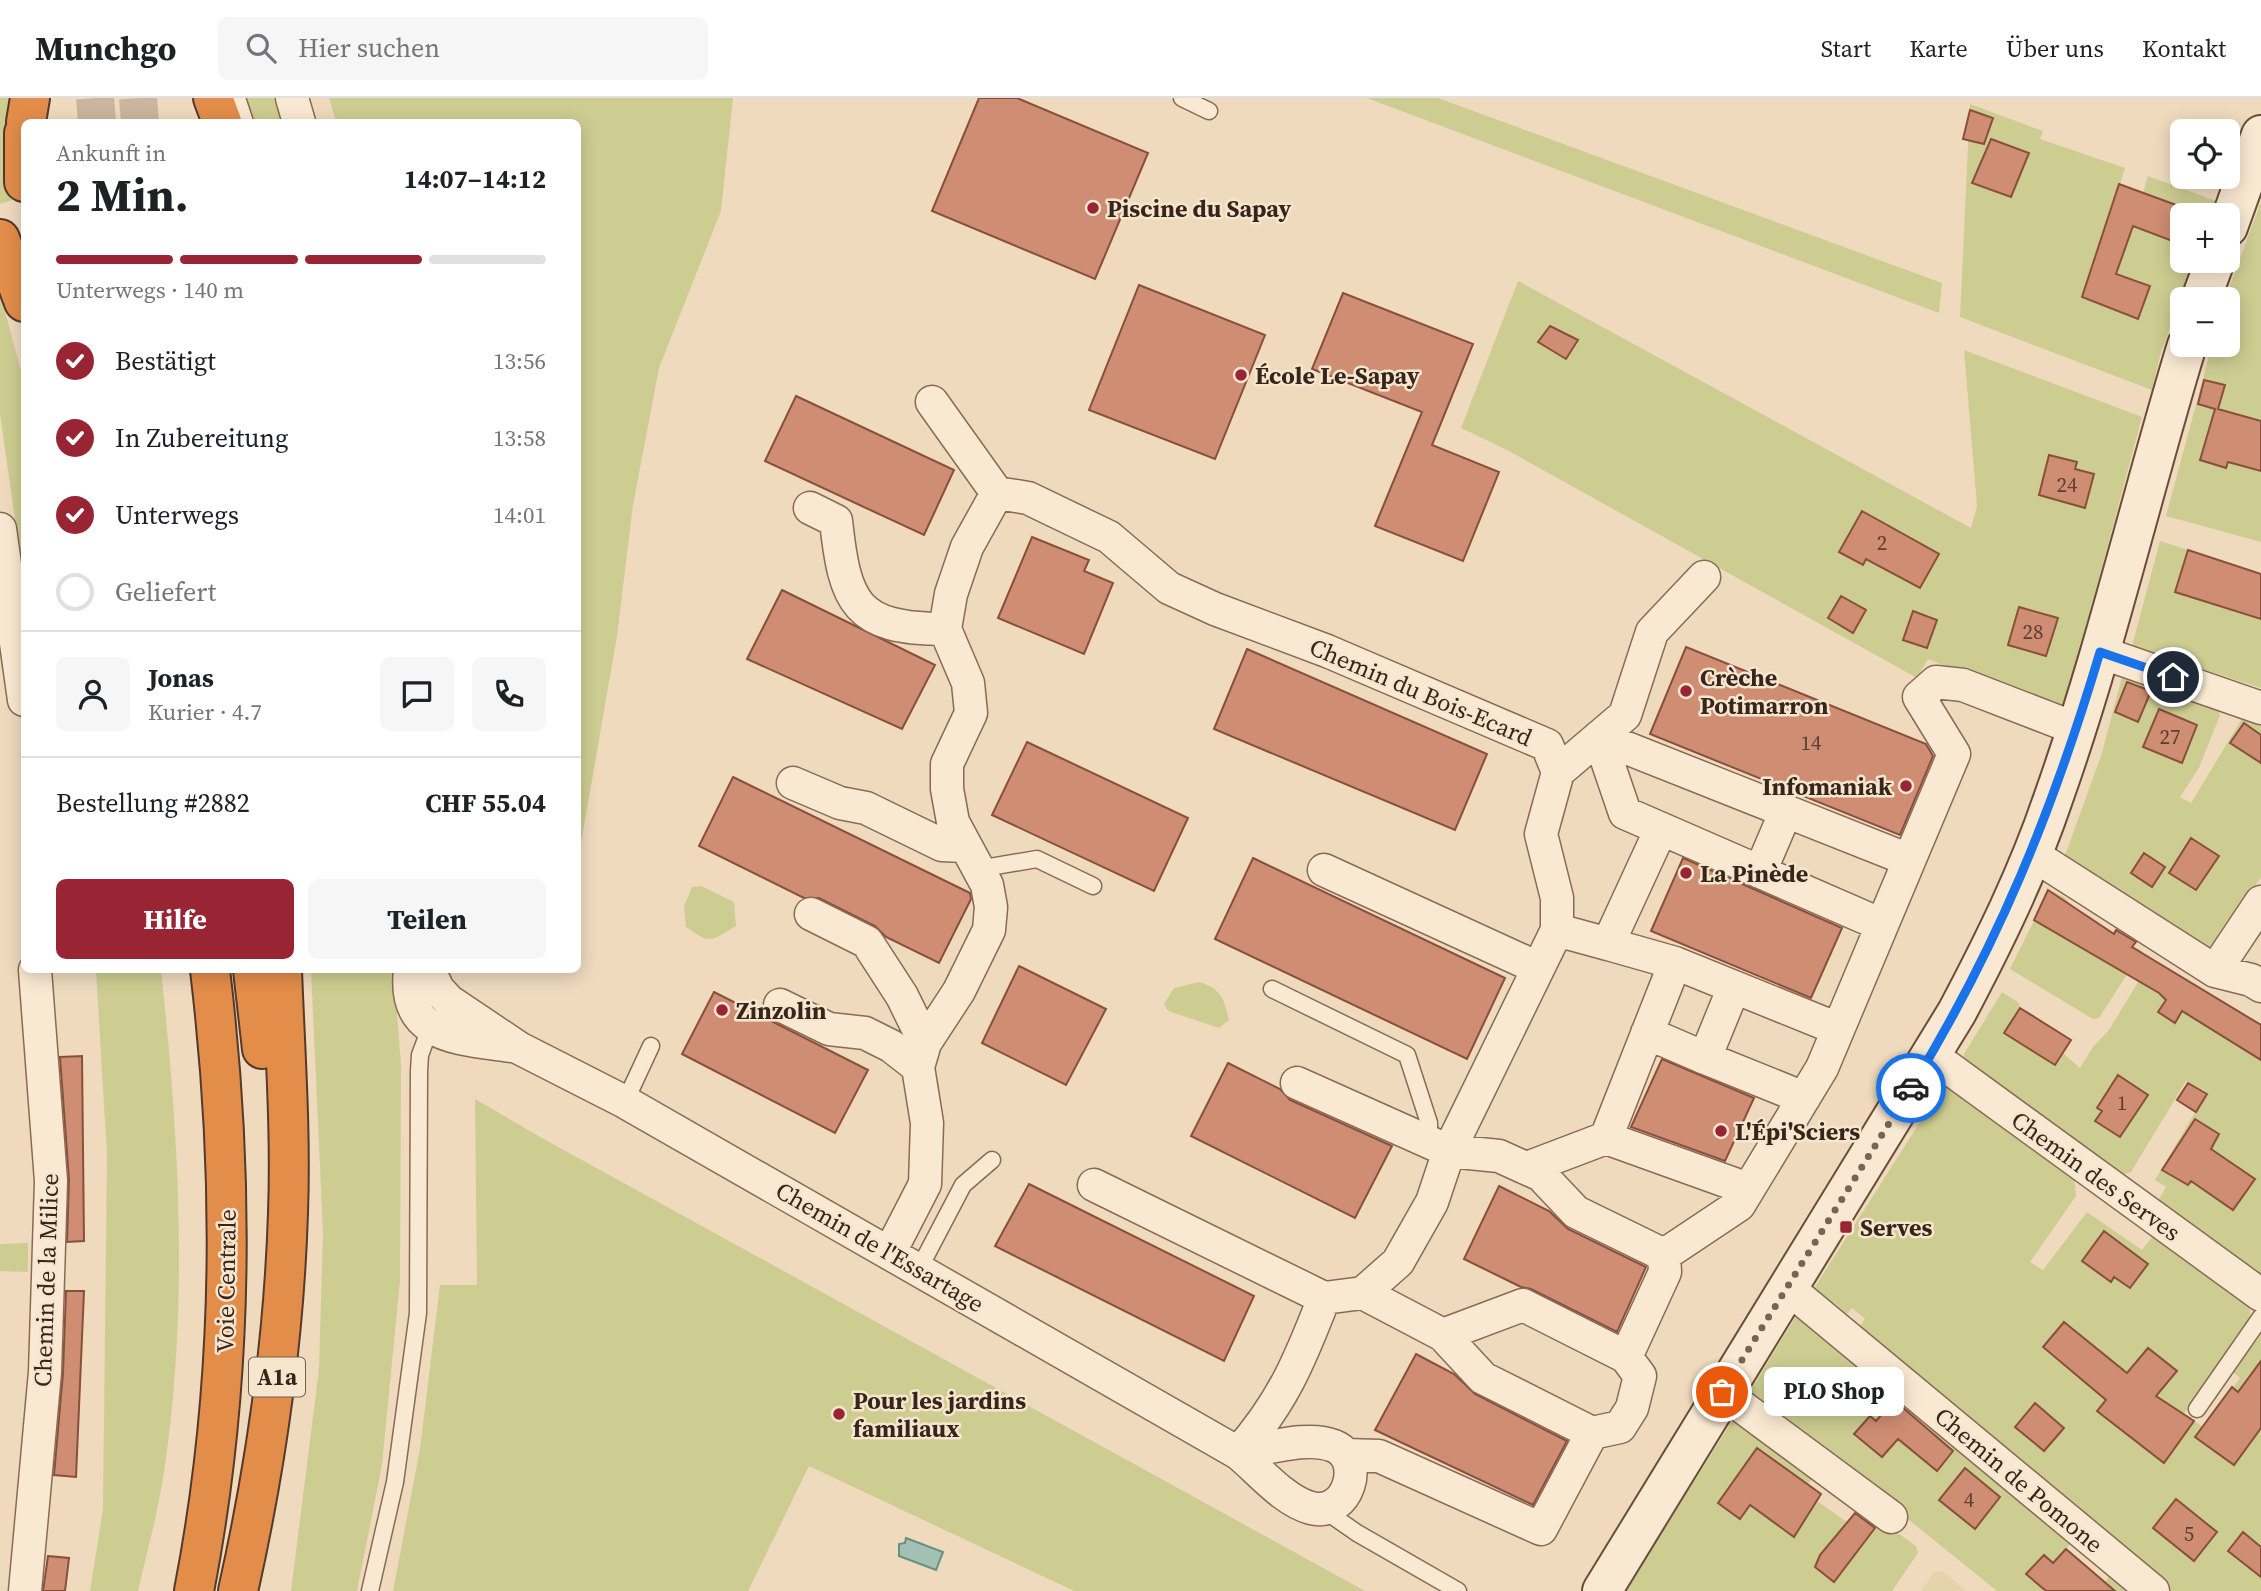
<!DOCTYPE html>
<html lang="de">
<head>
<meta charset="utf-8">
<style>
  body { margin:0; font-family:"Source Serif 4",serif; background:#f6f6f6; color:#202124; height:100vh; display:flex; flex-direction:column; font-size:26px; white-space:nowrap }
  * { box-sizing:border-box; margin:0 }
  p { font-size:23px; color:#757577 }
  .icon { flex:none; width:38px; height:38px; fill:none; stroke:currentColor; stroke-width:2; stroke-linecap:round; stroke-linejoin:round }
  .map { position:relative; flex:1; overflow:hidden }
  .sheet { position:absolute; left:21px; top:21px; width:560px; height:854px; display:flex; flex-direction:column; background:#fff; border-radius:10px; box-shadow:0 4px 18px #0003 }
  .sheet>* { flex:none }
  .controls { position:absolute; left:2170px; top:21px; display:grid; gap:14px }
  .controls a { display:grid; place-items:center; width:70px; height:70px; border-radius:10px; background:#fff; box-shadow:0 4px 18px #0003; font-size:35px }
  .pin { position:absolute; display:grid; place-items:center; width:60px; height:60px; color:#fff; margin:-30px; border:4px solid #fff; border-radius:50%; box-shadow:0 2px 7px #0007 }
  .courier { position:absolute; display:grid; place-items:center; width:70px; height:70px; margin:-35px; border:5px solid #1a73e8; border-radius:50%; background:#fff; color:#222; box-shadow:0 2px 9px #0007 }
  .bubble { position:absolute; height:49px; border-radius:10px; background:#fff; box-shadow:0 4px 18px #0003; font-size:23px; font-weight:700; line-height:49px; text-align:center }
  .overview em { font-style:normal; font-weight:700 }
  .overview div { display:flex; flex-direction:column-reverse }
  .overview { display:flex; align-items:center; justify-content:space-between; height:119px; padding:0 35px }
  h1 { font-size:46px; font-weight:700; line-height:52px }
  .bar { display:grid; grid-template-columns:repeat(4,1fr); gap:10px 7px; align-content:center; height:84px; padding:0 35px }
  .bar i { height:9px; border-radius:5px; background:#e0e0e0 }
  .bar .selected { background:#992434 }
  .bar p { grid-column:span 4 }
  .line { display:flex; align-items:center; gap:18px; padding:0 35px; border-top:2px solid #e0e0e0 }
  .line div { flex:1 }
  .round { display:grid; place-items:center; flex:none; width:74px; height:74px; border-radius:10px; background:#f6f6f6 }
  ol { padding:0 35px; list-style:none }
  li { display:flex; align-items:center; gap:21px; height:77px }
  li p { margin-inline-start:auto }
  li .icon { padding:7px; border-radius:50%; background:#992434; color:#fff; stroke-width:4 }
  li:last-child { color:#757577 }
  li i { width:38px; height:38px; border:4px solid #e0e0e0; border-radius:50% }
  .action { display:flex; gap:14px; margin-top:auto; padding:14px 35px }
  .action a { flex:1; height:80px; border-radius:10px; background:#992434; color:#fff; font-size:28px; font-weight:700; line-height:80px; text-align:center }
  .action a+a { background:#f6f6f6; color:#202124 }
  header { display:flex; align-items:center; gap:42px; box-sizing:border-box; height:98px; padding:0 35px; background:#fff; border-bottom:2px solid #e0e0e0 }
  header strong { font-size:33px }
  nav { display:flex; gap:38px; margin-inline-start:auto; font-size:24px }
  .search { width:490px; height:63px; background:#f6f6f6; display:flex; align-items:center; gap:18px; box-sizing:border-box; padding:0 24px; border-radius:10px; color:#757577; font-size:26px }
  .map>svg:first-child { display:block }
  .farmland { fill:#e5d4ab }
  .green { fill:#cdcd92 }
  .water { fill:#a2c1b4; stroke:#698f80; stroke-width:2 }
  .building { fill:#cf8d73; stroke:#88503b; stroke-width:2 }
  .lines { fill:none; stroke-linecap:round; stroke-linejoin:round }
  .highway-tunnel { stroke:#cab69e; stroke-width:38; stroke-dasharray:38 19; stroke-linecap:butt }
  .lane-casing { stroke:#886b56; stroke-width:19 }
  .street-casing { stroke:#886b56; stroke-width:35 }
  .secondary-casing { stroke:#6a4c3a; stroke-width:42 }
  .highway-casing { stroke:#553a2b; stroke-width:42 }
  .lane { stroke:#fae9d2; stroke-width:16 }
  .street { stroke:#fae9d2; stroke-width:32 }
  .secondary { stroke:#fae9d2; stroke-width:38 }
  .highway { stroke:#e38d4b; stroke-width:38 }
  .done { stroke:#776455; stroke-width:7; stroke-dasharray:0 12.6 }
  .route { stroke:#1a73e8; stroke-width:9 }
  .poi-dot { fill:#992434; stroke:#f6e6ce; stroke-width:2.5 }
  .labels { text-anchor:middle; dominant-baseline:central; stroke-width:5; stroke-linejoin:round; paint-order:stroke }
  .number-label { font-size:21px; fill:#5d3f32 }
  .shield { fill:#f6e6ce; stroke:#705f51; stroke-width:2 }
  .shield-label { font-size:23px; font-weight:bold; fill:#37251c }
  .poi-label { font-size:24px; font-weight:bold; fill:#37251c; stroke:#f6e6ce; text-anchor:start }
  .street-label { font-size:24px; fill:#37251c; stroke:#f6e6ce }
</style>
</head>
<body>
<header>
<strong>Munchgo</strong>
<div class="search"><svg class="icon" aria-label="search" viewBox="0 0 24 24"><circle cx="10" cy="10" r="6"/><path d="M15 15l6 6"/></svg>Hier suchen</div>
<nav><a>Start</a><a>Karte</a><a>Über uns</a><a>Kontakt</a></nav>
</header>
<div class="map">
<svg width="2261" height="1493" viewBox="0 0 2261 1493">
  <rect width="100%" height="100%" fill="#efdabe"/>
  <path class="farmland" d="M1943,1473L1966,1493H1921L1934,1474Z"/>
  <path class="green" d="M0,0H16L10,70L12,102L0,106Z
    M246,0H279L286,24H253Z
    M329,0H733L721,113L659,270L633,407L617,538L578,763V24H336Z
    M1367,0H1438L1942,185L1939,215Z
    M1970,6L2043,33L2040,41L2125,70L2120,86L2143,95L2148,78L2216,103L2211,117H2182V163H2195L2161,254L2152,292L1960,219Z
    M2261,104V444L2166,418L2212,247H2228V201H2225Z
    M1518,183L1971,430L1977,408L1964,252L2142,319L2063,615L1928,561L1917,580L1507,352L1461,330Z
    M0,195L24,284V485L0,316Z
    M2160,443L2188,452L2175,494L2261,521V590L2132,548Z
    M2122,579L2217,610L2220,617L2199,670L2180,699L2191,705L2243,619L2261,625V779L2209,855L2063,763L2102,655Z
    M701,788L734,804L736,828C710,844 710,846 686,829L684,808L692,789Z
    M2049,792L2064,799L2074,810L2058,836L2109,867L2125,843L2142,853L2099,920L2093,921L2010,871Z
    M2152,861L2234,911L2253,957L2261,962V1183L2156,1106L2166,1089L2155,1082L2207,994L2186,983L2131,1074L2118,1078L1963,965L1964,956L2002,894L2019,905L2020,910L2004,935L2055,967L2063,955L2080,970L2093,949L2109,932Z
    M96,872H161C179,1037 189,1208 164,1374C158,1414 147,1454 138,1493H90L103,1411L107,1058Z
    M311,872H402L395,891L401,966L400,1182L382,1367L357,1493H291L319,1271L323,1134Z
    M1199,884C1221,890 1224,901 1229,922L1219,930L1168,913L1164,906L1174,890Z
    M1945,985L2074,1077L2076,1098L2030,1164L2043,1172L2087,1114L2142,1152L2153,1138L2248,1203L2251,1220L2184,1316L2203,1329L2240,1280L2233,1274L2261,1237V1493H2168L1857,1232L1865,1221L1852,1210L1847,1216L1833,1204L1826,1207L1811,1195Z
    M475,1001L542,1040L1365,1493H1074L809,1368L748,1493H393L420,1351L440,1187H477Z
    M28,1145V1174L0,1173V1146Z
    M1800,1212L1881,1281L1877,1298L1889,1308L1898,1299L2074,1441L2066,1451L2105,1484L2114,1472L2130,1493H1997L1878,1397L1754,1307L1750,1293Z
    M1736,1317L1817,1375L1807,1387L1821,1396L1817,1403L1847,1424L1860,1408L1916,1448L1918,1455L1892,1493H1625Z"/>
  <path class="water" d="M906,1440L943,1454L936,1472L899,1458V1446L905,1445Z"/>
  <path class="building" d="M979,0H1017L1148,55L1095,181L932,113Z
    M1970,12L1993,20L1984,46L1963,41Z
    M1991,41L2029,55L2011,99L1972,85Z
    M2119,86L2187,111L2182,117L2175,144L2133,128L2116,176L2150,188L2138,221L2082,199Z
    M1139,187L1265,237L1215,361L1089,312Z
    M1343,195L1473,246L1432,347L1499,374L1463,463L1375,428L1422,314L1312,271Z
    M1550,228L1578,242L1566,261L1538,244Z
    M2204,282L2225,287L2218,311L2261,323V373L2228,364L2226,370L2200,362L2215,311L2198,306Z
    M796,298L954,372L924,437L765,363Z
    M2049,357L2077,364L2075,371L2094,376L2085,410L2039,397Z
    M1862,413L1939,456L1920,490L1866,461L1863,467L1839,454Z
    M1032,439L1089,462L1084,473L1113,485L1084,556L998,520Z
    M2188,452L2261,476V521L2175,494Z
    M782,492L935,567L902,631L747,561Z
    M1841,498L1866,512L1853,535L1828,520Z
    M2019,509L2058,520L2046,558L2008,547Z
    M1913,513L1937,522L1927,550L1903,542Z
    M1686,549L1926,646L1933,658L1900,737L1650,636Z
    M1247,551L1487,656L1455,732L1214,631Z
    M2127,584L2151,593L2138,624L2115,614Z
    M2159,611L2197,627L2182,665L2143,649Z
    M2244,625L2261,637V665L2230,645Z
    M1027,644L1188,720L1154,793L992,717Z
    M733,679L970,795L971,801L939,865L886,839L875,828L819,800H804L699,748Z
    M2191,740L2219,758L2196,792L2169,775Z
    M2144,755L2165,769L2152,789L2131,775Z
    M1253,760L1505,880L1467,961L1215,841Z
    M1683,760L1842,830L1811,900L1651,833Z
    M2048,792L2114,836L2116,832L2136,844L2132,849L2261,927V962L2182,913L2175,925L2158,914L2166,902L2159,895L2034,822Z
    M1019,868L1106,911L1066,987L982,945Z
    M714,894L868,972L835,1035L682,956Z
    M2020,910L2071,942L2055,967L2004,935Z
    M82,958L84,1143L67,1144L69,1082L60,959Z
    M1662,961L1754,1000L1725,1063L1631,1029Z
    M1228,965L1280,991L1290,1002L1392,1048L1355,1120L1191,1038Z
    M2118,977L2148,997L2120,1039L2095,1023L2102,1013L2097,1010Z
    M2188,985L2207,996L2196,1014L2177,1002Z
    M2195,1021L2219,1036L2211,1051L2255,1081L2233,1112L2191,1083L2188,1087L2162,1072Z
    M1029,1086L1254,1198L1224,1263L995,1148Z
    M1499,1088L1549,1113L1568,1131L1646,1169L1617,1234L1531,1191L1521,1189L1464,1161Z
    M2104,1133L2148,1166L2130,1190L2114,1179L2111,1184L2082,1163Z
    M66,1193H84L76,1379L54,1377L63,1275Z
    M2064,1224L2127,1275L2148,1250L2177,1273L2156,1298L2194,1323L2164,1365L2097,1313L2106,1302L2043,1249Z
    M1416,1256L1454,1276L1475,1296L1567,1343L1533,1407L1375,1332Z
    M2261,1263V1330L2234,1367L2195,1339L2232,1289L2238,1294Z
    M1894,1302L1953,1353L1937,1373L1898,1341L1882,1359L1854,1336L1870,1318L1876,1323Z
    M2035,1305L2064,1330L2044,1353L2015,1329Z
    M1757,1350L1821,1396L1794,1439L1750,1407L1740,1421L1718,1405Z
    M1965,1370L2000,1399L1975,1431L1939,1402Z
    M2176,1401L2217,1434L2194,1463L2153,1430Z
    M1855,1415L1875,1430L1834,1484L1815,1469L1820,1457Z
    M2243,1434L2261,1449V1479L2228,1453Z
    M2066,1451L2115,1493H2046L2026,1476L2044,1457L2053,1465Z
    M48,1458L69,1460L65,1493H43Z"/>
  <g class="lines">
    <path class="highway-tunnel" d="M95,0L97,24
      M138,0L140,24"/>
    <defs>
      <path id="lane" d="M237,0L245,24
        M1182,0L1209,13
        M978,771L1037,761L1093,788
        M1272,891L1407,957L1429,1025V1045
        M625,1004L651,948
        M919,1171L963,1087L992,1062
        M2197,1311L2261,1219
        M1324,1412L1357,1435L1458,1493
        M370,1493L395,1384L418,1215L419,973L420,957L430,930"/>
      <path id="street" d="M292,0L299,24
        M932,304L997,395L1028,400L1109,439L1169,490L1215,511L1327,553L1547,647L1558,674L1541,736L1557,800V832L1449,1053L1432,1104L1398,1164L1363,1195L1324,1200C1300,1262 1283,1304 1238,1355
        M810,410L836,423C845,505 855,531 945,531
        M0,431L24,602
        M2100,554L2261,610
        M1599,639L1625,715L1882,827
        M1599,639L1909,762
        M1558,674L1625,617L1652,534L1704,479
        M793,685L840,705L866,710L942,747L964,748
        M2032,756L2215,873L2251,882L2261,888
        M1324,772L1538,870
        M1760,774L1786,713
        M811,816L867,844L902,898L925,945
        M1557,832L1608,846L1661,731
        M1608,846L1675,865L1838,931
        M410,872C402,941 459,940 511,948
        M429,872L438,891L449,903L519,950L625,1004L1238,1355C1259,1372 1284,1403 1311,1410C1348,1420 1366,1361 1334,1348C1307,1337 1267,1351 1238,1355
        M2215,873L2261,804
        M780,907L829,931L865,935L891,948L918,969
        M1647,935L1705,960L1734,889
        M1931,957L2261,1197
        M1705,960L1804,1000
        M1297,985L1449,1053L1499,1058L1541,1077L1576,1114L1664,1157L1665,1174L1626,1259
        M1606,1040L1748,1091
        M1527,1070L1606,1040L1675,865
        M1094,1087L1324,1200
        M890,1154L925,1086L927,1025L918,969L925,945L959,893L989,832L991,809L987,787L953,724L947,691V666L971,615L968,585L945,531L951,496L967,449L997,395
        M1664,1157L1739,1107L1822,970L1954,656L1919,599L1936,584L1963,587L2077,631
        M1788,1190L2153,1493
        M1363,1195L1443,1237L1523,1207L1626,1259L1640,1278L1632,1310L1620,1329L1592,1335L1483,1280L1443,1237
        M1722,1294L1891,1419
        M1345,1357L1379,1358L1541,1431L1592,1335
        M25,1493L45,1274L51,1083L35,872"/>
      <path id="secondary" d="M2228,129L2261,37
        M2201,201L2215,163
        M1602,1493L1957,914C1993,846 2028,775 2053,701C2106,552 2141,398 2187,247"/>
      <path id="highway" d="M213,0L222,24
        M26,24L30,0
        M24,35V84
        M0,141L24,204
        M253,872L262,951
        M194,1493C234,1287 235,1079 210,872
        M238,1493C266,1368 284,1243 288,1115C291,1034 285,953 282,872"/>
    </defs>
    <use href="#lane" class="lane-casing"/>
    <use href="#street" class="street-casing"/>
    <use href="#secondary" class="secondary-casing"/>
    <use href="#highway" class="highway-casing"/>
    <use href="#lane" class="lane"/>
    <use href="#street" class="street"/>
    <use href="#secondary" class="secondary"/>
    <use href="#highway" class="highway"/>
  </g>
  <g class="lines">
    <path class="done" d="M1722,1294L1911,990"/>
    <path class="route" d="M1911,990C1998,848 2053,712 2100,554L2173,579"/>
  </g>
  <g class="poi-dot">
    <circle cx="1093" cy="110" r="7"/>
    <circle cx="1241" cy="277" r="7"/>
    <circle cx="1686" cy="593" r="7"/>
    <circle cx="1906" cy="688" r="7"/>
    <circle cx="1686" cy="775" r="7"/>
    <circle cx="722" cy="912" r="7"/>
    <circle cx="1721" cy="1033" r="7"/>
    <rect x="1839" y="1122" width="14" height="14" rx="3.5"/>
    <circle cx="839" cy="1316" r="7"/>
  </g>
  <g class="labels">
    <g class="number-label">
      <text x="2067" y="386">24</text>
      <text x="1882" y="444">2</text>
      <text x="2033" y="533">28</text>
      <text x="2170" y="638">27</text>
      <text x="1811" y="644">14</text>
      <text x="2122" y="1004">1</text>
      <text x="1969" y="1401">4</text>
      <text x="2189" y="1435">5</text>
    </g>
    <rect class="shield" x="249" y="1259.5" width="56" height="39" rx="5"/>
    <g class="shield-label">
      <text x="277" y="1279">A1a</text>
    </g>
    <g class="poi-label">
      <text x="1107" y="110">Piscine du Sapay</text>
      <text x="1255" y="277">École Le-Sapay</text>
      <text x="1700" y="579">Crèche<tspan x="1700" dy="28">Potimarron</tspan></text>
      <text x="1892" y="688" text-anchor="end">Infomaniak</text>
      <text x="1700" y="775">La Pinède</text>
      <text x="736" y="912">Zinzolin</text>
      <text x="1735" y="1033">L'Épi'Sciers</text>
      <text x="1860" y="1129">Serves</text>
      <text x="853" y="1302">Pour les jardins<tspan x="853" dy="28">familiaux</tspan></text>
    </g>
    <g class="street-label">
      <text transform="translate(1421 594) rotate(23)">Chemin du Bois-Ecard</text>
      <text transform="translate(2096 1078) rotate(36)">Chemin des Serves</text>
      <text transform="translate(880 1149) rotate(30)">Chemin de l'Essartage</text>
      <text transform="translate(46 1182) rotate(-88)">Chemin de la Milice</text>
      <text transform="translate(226 1183) rotate(-89)">Voie Centrale</text>
      <text transform="translate(2019 1382) rotate(40)">Chemin de Pomone</text>
    </g>
  </g>
</svg>
<div class="controls">
<a><svg class="icon" aria-label="locate" viewBox="0 0 24 24"><circle cx="12" cy="12" r="6"/><path d="M12 2v4M12 18v4M2 12h4M18 12h4"/></svg></a>
<a>+</a>
<a>−</a>
</div>
<div class="pin" style="left:1722px;top:1294px;background:#ea580c"><svg class="icon" aria-label="bag" viewBox="0 0 24 24"><path d="M5 8h14l-1 12H6zM9 8a3 3 0 0 1 6 0"/></svg></div>
<div class="pin" style="left:2173px;top:579px;background:#1f2937"><svg class="icon" aria-label="home" viewBox="0 0 24 24"><path d="M3 11l9-7 9 7M6 9v11h12V9"/></svg></div>
<div class="courier" style="left:1911px;top:990px"><svg class="icon" aria-label="car" viewBox="0 0 24 24"><path d="M5 17H2v-5l4-1 3-4h7l3 4 3 1v5h-3M9 17h6M6 11h13"/><circle cx="7" cy="17" r="2"/><circle cx="17" cy="17" r="2"/></svg></div>
<div class="bubble" style="left:1764px;top:1269px;width:140px">PLO Shop</div>
<section class="sheet">
<div class="overview"><div><h1>2 Min.</h1><p>Ankunft in</p></div><em>14:07–14:12</em></div>
<div class="bar"><i class="selected"></i><i class="selected"></i><i class="selected"></i><i></i><p>Unterwegs · 140 m</p></div>
<ol>
<li><svg class="icon" aria-label="check" viewBox="0 0 24 24"><path d="M5 12l5 5 9-10"/></svg>Bestätigt<p>13:56</p></li>
<li><svg class="icon" aria-label="check" viewBox="0 0 24 24"><path d="M5 12l5 5 9-10"/></svg>In Zubereitung<p>13:58</p></li>
<li><svg class="icon" aria-label="check" viewBox="0 0 24 24"><path d="M5 12l5 5 9-10"/></svg>Unterwegs<p>14:01</p></li>
<li><i></i>Geliefert</li>
</ol>
<div class="line" style="height:126px"><a class="round"><svg class="icon" aria-label="person" viewBox="0 0 24 24"><circle cx="12" cy="8" r="4"/><path d="M4 21q1-7 8-7t8 7"/></svg></a><div><b>Jonas</b><p>Kurier · 4.7</p></div><a class="round"><svg class="icon" aria-label="chat" viewBox="0 0 24 24"><path d="M4 5h16v11H9l-5 4z"/></svg></a><a class="round"><svg class="icon" aria-label="phone" viewBox="0 0 24 24"><path d="M5 4h4l2 5-3 2q2 4 5 5l2-3 5 2v4C11 20 4 13 5 4z"/></svg></a></div>
<div class="line" style="height:91px"><div>Bestellung #2882</div><b>CHF 55.04</b></div>
<div class="action"><a>Hilfe</a><a>Teilen</a></div>
</section>
</div>
</body>
</html>
